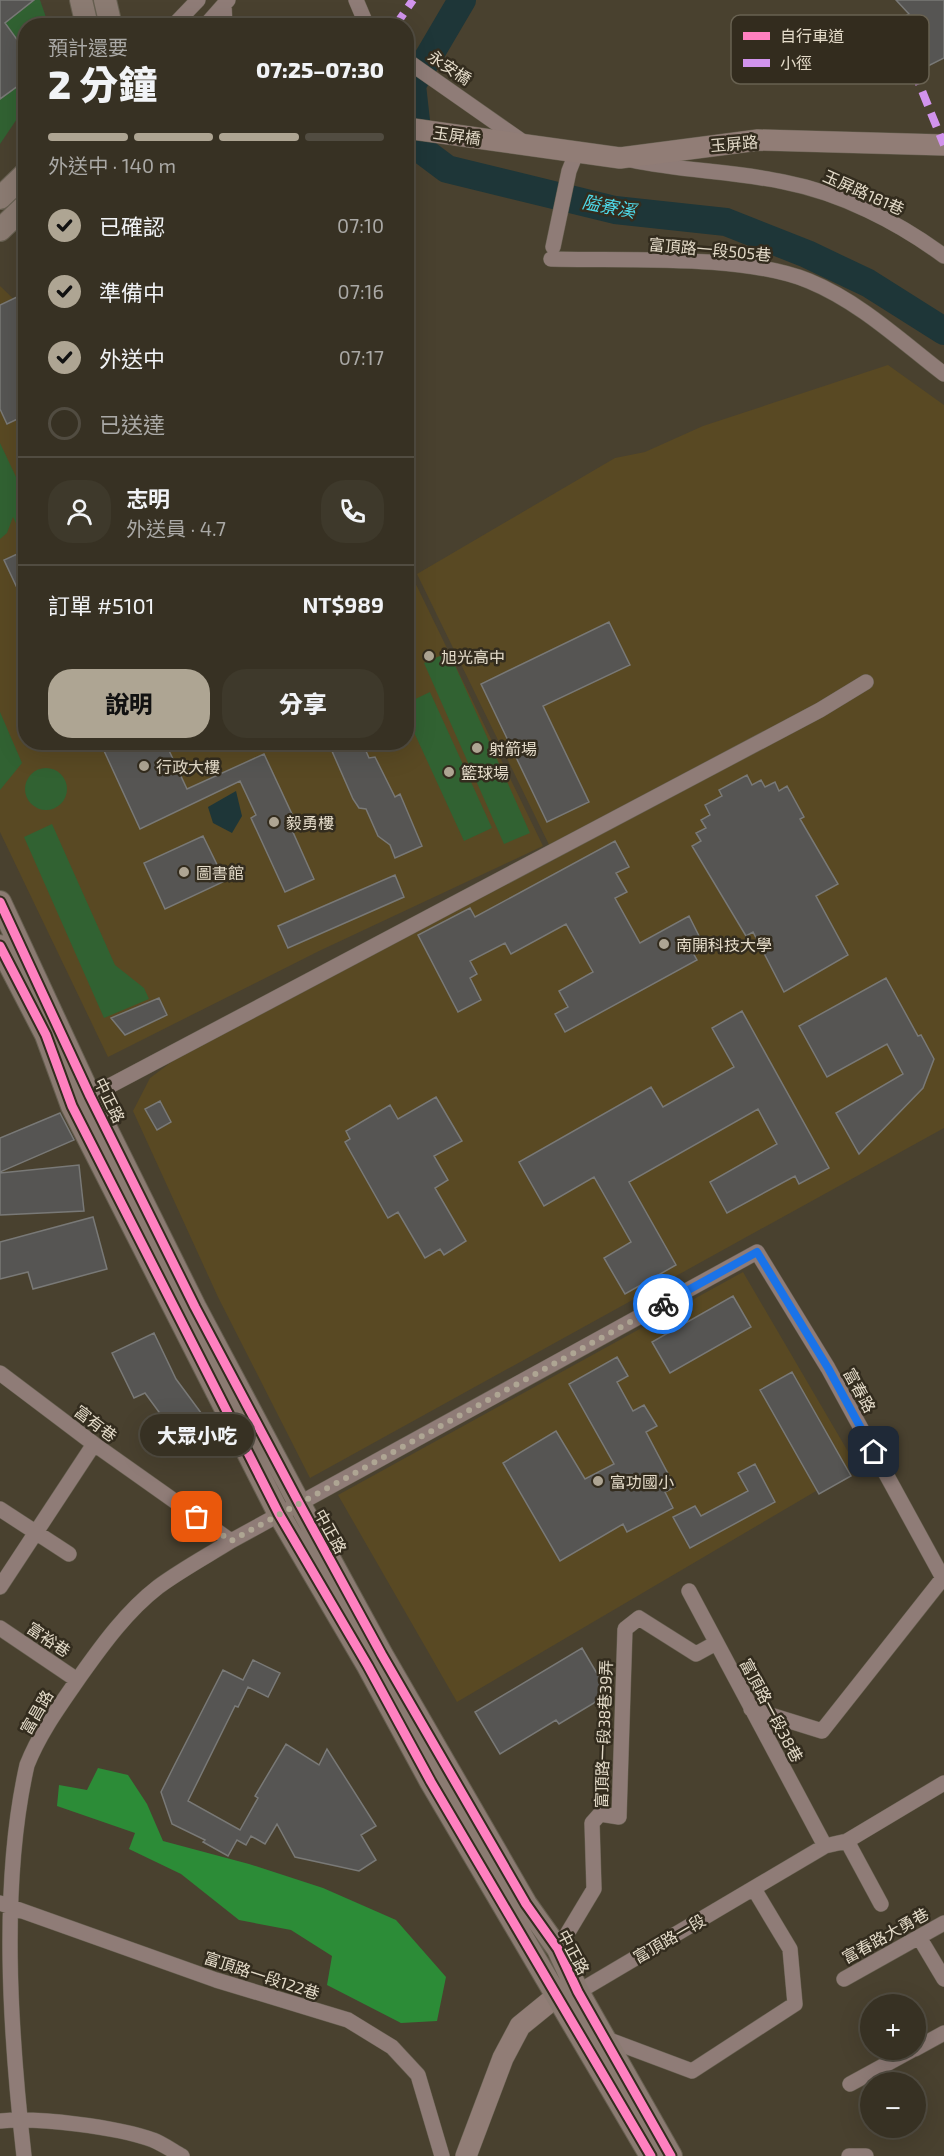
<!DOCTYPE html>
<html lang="zh-TW">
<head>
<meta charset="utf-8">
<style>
  body { margin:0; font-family:"Exo 2","Noto Sans TC",sans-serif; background:#3e392b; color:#f1f3f6; height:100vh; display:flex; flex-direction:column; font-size:22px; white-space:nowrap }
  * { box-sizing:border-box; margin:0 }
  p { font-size:20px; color:#aaa9a6 }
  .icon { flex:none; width:33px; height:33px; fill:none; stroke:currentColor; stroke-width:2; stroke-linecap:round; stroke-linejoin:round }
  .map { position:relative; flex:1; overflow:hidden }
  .sheet { position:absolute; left:18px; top:18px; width:396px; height:732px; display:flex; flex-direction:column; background:#373123; border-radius:24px; box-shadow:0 6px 24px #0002,0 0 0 2px #514c41 }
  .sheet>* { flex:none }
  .controls { position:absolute; left:860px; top:1994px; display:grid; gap:12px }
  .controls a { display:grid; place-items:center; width:66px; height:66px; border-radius:50%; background:#373123; box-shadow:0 6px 24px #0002,0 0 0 2px #514c41; font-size:30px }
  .pin { position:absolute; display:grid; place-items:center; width:51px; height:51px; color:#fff; margin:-26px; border-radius:12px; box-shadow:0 3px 9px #0006 }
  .courier { position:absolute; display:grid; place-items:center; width:60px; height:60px; margin:-30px; border:4px solid #1a73e8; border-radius:50%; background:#fff; color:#222; box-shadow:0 2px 8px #0007 }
  .bubble { position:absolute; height:42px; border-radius:21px; background:#373123; box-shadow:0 6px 24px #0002,0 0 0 2px #514c41; font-size:20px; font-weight:800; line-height:42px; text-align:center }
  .head em { font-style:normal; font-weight:800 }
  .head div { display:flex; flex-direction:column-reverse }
  .head { display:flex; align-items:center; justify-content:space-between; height:102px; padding:0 30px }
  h1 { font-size:39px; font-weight:800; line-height:45px }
  .bar { display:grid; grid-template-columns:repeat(4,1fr); gap:9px 6px; align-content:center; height:72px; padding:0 30px }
  .bar i { height:8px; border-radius:4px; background:#514c41 }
  .bar .current { background:#aea593 }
  .bar p { grid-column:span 4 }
  .line { display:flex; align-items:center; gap:15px; padding:0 30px; border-top:2px solid #514c41 }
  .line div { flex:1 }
  .round { display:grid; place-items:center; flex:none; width:63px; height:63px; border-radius:24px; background:#3e392b }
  ol { padding:0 30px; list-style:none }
  li { display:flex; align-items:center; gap:18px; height:66px }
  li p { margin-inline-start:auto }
  li .icon { padding:6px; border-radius:50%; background:#aea593; color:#111; stroke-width:4 }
  li:last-child { color:#aaa9a6 }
  li i { width:33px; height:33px; border:3px solid #514c41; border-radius:50% }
  .cta { display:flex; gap:12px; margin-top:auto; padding:12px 30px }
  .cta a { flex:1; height:69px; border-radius:24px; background:#aea593; color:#111; font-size:24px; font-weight:800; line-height:69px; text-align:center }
  .cta a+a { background:#3e392b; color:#f1f3f6 }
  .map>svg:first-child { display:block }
  .built { fill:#594923 }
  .green { fill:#316232 }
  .forest { fill:#2c8c37 }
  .water { fill:#1e3638 }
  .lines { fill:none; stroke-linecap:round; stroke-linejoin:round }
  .river { stroke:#1e3638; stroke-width:28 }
  .building { fill:#565553; stroke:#797977; stroke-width:1.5 }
  .street-casing { stroke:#665f50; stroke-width:16 }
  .secondary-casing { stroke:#665f50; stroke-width:22 }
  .primary-casing { stroke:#665f50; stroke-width:24 }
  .street { stroke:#8f7c77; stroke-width:15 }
  .secondary { stroke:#917d76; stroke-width:21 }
  .primary { stroke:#8b7b72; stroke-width:22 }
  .quiet { stroke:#d193ec; stroke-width:8; stroke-dasharray:15 8; stroke-linecap:butt }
  .cycleway-casing { stroke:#332c1e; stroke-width:13 }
  .cycleway { stroke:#ff80c0; stroke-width:9 }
  .done { stroke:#aea593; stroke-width:6; stroke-dasharray:0 10.8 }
  .route { stroke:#1a73e8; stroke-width:8 }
  .poi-dot { fill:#aea593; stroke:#332c1e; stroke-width:2 }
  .labels { text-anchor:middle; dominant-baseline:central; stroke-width:5; stroke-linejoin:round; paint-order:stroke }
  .street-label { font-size:16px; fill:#e4dbc9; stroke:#332c1e }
  .poi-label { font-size:16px; fill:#e4dbc9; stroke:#332c1e; text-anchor:start }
  .water-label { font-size:18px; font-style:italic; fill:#4ed8e7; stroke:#332c1e }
  .key { fill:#332c1e; stroke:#686151; stroke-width:1.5 }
  .key-label { font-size:16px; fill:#e4dbc9 }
</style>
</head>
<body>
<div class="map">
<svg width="944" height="2156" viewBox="0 0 944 2156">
  <rect width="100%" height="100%" fill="#49412f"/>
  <path class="built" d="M0,286L25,310L26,742H406L407,569L409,570L543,846L319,951L108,1057L0,832Z
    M888,365L944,405V1128L310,1478L218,1297L133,1111L150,1078L214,1030L556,859L417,574L615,458L645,452L703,426Z
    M743,1272L857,1467L457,1702L338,1495Z"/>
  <path class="green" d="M0,0H40L48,23V25L26,26L25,107L0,144Z
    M0,443L25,496V534L22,536L13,517L7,533L0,539Z
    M449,652L530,833L504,844L424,663Z
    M430,692L492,828L464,841L407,717V703Z
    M0,712L22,763L0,790Z
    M25 789a21 21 0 1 1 42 0a21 21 0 1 1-42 0Z
    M52,824L115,965L144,988L149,999L104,1018L24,837Z"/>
  <path class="forest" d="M98,1768L128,1775L147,1804L163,1841L249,1864L323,1888L396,1920L446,1977L437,2021L401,2023L327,1985L332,1956L291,1930L239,1920L181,1874L129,1849L135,1833L57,1806L59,1785L87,1790Z"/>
  <path class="water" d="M236,791L242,816L232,833L213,823L208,807Z"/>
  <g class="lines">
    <path class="river" d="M462,0L412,85L419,148L447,169L615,210L726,222L807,254L868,283L944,331"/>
  </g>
  <path class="building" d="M0,0H34L5,23L26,52V80L0,99Z
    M896,0H944V58L928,66L903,17L909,14Z
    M19,296L26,311V415L7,424L0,409V305Z
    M26,550V607L4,560Z
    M609,622L630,665L543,706L589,802L547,822L481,684Z
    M100,742H165L187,789L264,754L298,827L292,830L314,879L285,892L251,818L256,815L240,781L140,829Z
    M328,742H362L369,758L375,757L395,797L400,794L422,846L395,858L390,845L378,836L366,809L359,808L353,799Z
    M747,775L752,785L761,780L765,787L775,782L779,791L787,786L804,817L800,819L838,884L816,896L848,955L784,992L753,932L746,936L692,846L701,841L696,833L706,828L701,820L710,815L705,805L722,796L719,790Z
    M203,836L225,881L165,909L144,863Z
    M615,841L629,867L616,873L627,892L615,898L640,943L689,916L700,938L688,944L697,960L565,1032L555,1014L568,1007L559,991L593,972L566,924L511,954L505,943L470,961L477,974L470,978L481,1000L458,1012L418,935L470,908L475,917Z
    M395,875L404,897L288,948L278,926Z
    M886,978L918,1036L921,1035L934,1059L923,1088L859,1154L836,1113L903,1074L887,1044L827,1077L799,1026Z
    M159,998L167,1015L125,1035L111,1018Z
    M742,1011L829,1168L799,1184L795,1176L727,1213L710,1182L777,1144L758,1109L629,1182L676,1265L625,1294L604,1258L631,1242L594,1177L544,1206L519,1162L651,1087L663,1107L734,1067L712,1028Z
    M436,1097L462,1141L434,1156L448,1180L435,1188L466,1241L444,1255L440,1249L425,1258L398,1212L388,1218L345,1142L350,1139L346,1131L390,1105L398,1119Z
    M160,1101L171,1122L157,1130L145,1109Z
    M60,1113L74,1140L0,1172V1138Z
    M79,1165L84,1211L0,1215V1173Z
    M93,1217L107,1269L33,1289L28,1272L0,1279V1242Z
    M733,1296L751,1327L670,1373L652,1342Z
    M154,1333L176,1379L216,1433L189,1453L145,1393L134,1398L112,1353Z
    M617,1357L628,1376L617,1382L633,1411L644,1405L657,1426L646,1432L675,1487L665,1492L673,1508L627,1532L623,1524L560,1561L503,1463L556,1431L585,1479L614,1464L569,1384Z
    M792,1372L851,1476L819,1494L760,1390Z
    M755,1464L775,1502L690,1548L673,1517L695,1506L701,1516L748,1491L738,1473Z
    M582,1648L609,1694L559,1724L556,1720L500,1754L475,1712Z
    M253,1660L280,1673L268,1697L248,1687L238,1707L235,1706L188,1801L240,1830L258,1798L255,1796L286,1744L319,1765L327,1749L376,1826L361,1835L376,1860L359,1871L295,1857L277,1824L265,1844L251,1836L246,1845L237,1840L228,1856L203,1842L205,1840L172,1824L161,1792L174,1766L223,1670L243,1680Z"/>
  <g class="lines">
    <defs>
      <path id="street" d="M356,0L367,26
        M224,5L225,26
        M173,26L198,0
        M205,26L228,0
        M406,60L526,144
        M631,160C681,171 733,171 784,182C841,193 898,222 944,256
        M553,247L569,171L577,151
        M551,259C625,261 743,254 809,281C860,302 901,341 944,374
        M83,1100L820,710L866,682
        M0,1373L94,1444L231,1541
        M0,1509L69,1554
        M0,1587L94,1444
        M689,1591L825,1846
        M0,1628L77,1680
        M751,1709L822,1731L943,1578
        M847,1841L881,1904
        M0,1903L216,1980L348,2020L392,2047L418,2075L442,2156
        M919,1937L944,1979
        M558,1949L594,1889L592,1823L600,1814L619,1817L625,1629L639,1618L696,1654L716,1643
        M844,1979L944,1923
        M571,1993L578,1992L825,1846L847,1841L944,1783
        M604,2038L692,2071L795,2004L790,1949L754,1889
        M915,2049L944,2033
        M850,2084L914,2049
        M0,2121C38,2117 117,2127 153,2140C163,2144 173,2151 182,2156
        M24,2156C10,2032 0,1884 27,1765C40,1732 61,1704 81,1675C103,1644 127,1611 158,1587C181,1570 207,1556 231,1541L757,1252L828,1368L944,1580
        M849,2156H866"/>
      <path id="secondary" d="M406,128L620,158L758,140L944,145
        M466,2156L503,2058L520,2026L558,1995"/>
      <path id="primary" d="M81,0L87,26
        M105,0L111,26
        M0,198L26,173
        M0,230L26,205
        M0,902L90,1096L195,1307L299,1503L382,1655L526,1904L558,1949L578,1992L671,2156
        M0,946L46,1035L72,1106L279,1514L368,1666L431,1782L651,2156"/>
    </defs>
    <use href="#street" class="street-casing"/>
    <use href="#secondary" class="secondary-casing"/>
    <use href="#primary" class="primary-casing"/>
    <use href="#street" class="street"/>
    <use href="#secondary" class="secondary"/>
    <use href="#primary" class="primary"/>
    <path class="quiet" d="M395,26L413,0
      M905,49L944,145"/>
    <defs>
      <path id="cycleway" d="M0,902L90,1096L195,1307L299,1503L382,1655L526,1904L558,1949L578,1992L671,2156
        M0,946L46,1035L72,1106L279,1514L368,1666L431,1782L651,2156"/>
    </defs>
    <use href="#cycleway" class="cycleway-casing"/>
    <use href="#cycleway" class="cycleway"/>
  </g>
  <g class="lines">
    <path class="done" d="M197,1517L231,1541L663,1304"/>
    <path class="route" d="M663,1304L757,1252L828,1368L874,1452"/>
  </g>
  <g class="poi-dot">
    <circle cx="429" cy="656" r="6"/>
    <circle cx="477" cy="748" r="6"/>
    <circle cx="144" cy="766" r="6"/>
    <circle cx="449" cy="772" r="6"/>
    <circle cx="274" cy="822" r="6"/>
    <circle cx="184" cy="872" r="6"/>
    <circle cx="664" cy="944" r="6"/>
    <circle cx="598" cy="1481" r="6"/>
  </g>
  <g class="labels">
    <g class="street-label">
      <text transform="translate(450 67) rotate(34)">永安橋</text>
      <text transform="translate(457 135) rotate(8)">玉屏橋</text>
      <text transform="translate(734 143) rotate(-5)">玉屏路</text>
      <text transform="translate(864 192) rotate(24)">玉屏路181巷</text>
      <text transform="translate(710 249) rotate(5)">富頂路一段505巷</text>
      <text transform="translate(110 1100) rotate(64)">中正路</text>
      <text transform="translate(860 1390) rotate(61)">富春路</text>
      <text transform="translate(96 1423) rotate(37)">富有巷</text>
      <text transform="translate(331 1531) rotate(61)">中正路</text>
      <text transform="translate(49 1639) rotate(34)">富裕巷</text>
      <text transform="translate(772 1710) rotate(62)">富頂路一段38巷</text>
      <text transform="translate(36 1712) rotate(-60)">富昌路</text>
      <text transform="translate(603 1734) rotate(-88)">富頂路一段38巷39弄</text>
      <text transform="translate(885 1935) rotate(-29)">富春路大勇巷</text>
      <text transform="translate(669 1938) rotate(-30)">富頂路一段</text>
      <text transform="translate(574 1952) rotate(62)">中正路</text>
      <text transform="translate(262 1975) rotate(18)">富頂路一段122巷</text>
    </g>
    <g class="poi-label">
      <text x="441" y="656">旭光高中</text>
      <text x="489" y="748">射箭場</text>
      <text x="156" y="766">行政大樓</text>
      <text x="461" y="772">籃球場</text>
      <text x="286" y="822">毅勇樓</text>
      <text x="196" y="872">圖書館</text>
      <text x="676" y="944">南開科技大學</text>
      <text x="610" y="1481">富功國小</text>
    </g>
    <g class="water-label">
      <text transform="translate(609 206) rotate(11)">隘寮溪</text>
    </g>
  </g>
  <rect x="731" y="15" width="198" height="69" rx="9" class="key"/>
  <rect x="743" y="32" width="27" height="8" fill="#ff80c0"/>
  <rect x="743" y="59" width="27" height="8" fill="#d193ec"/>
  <g class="key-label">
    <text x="780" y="42">自行車道</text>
    <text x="780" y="69">小徑</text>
  </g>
</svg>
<div class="controls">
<a>+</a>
<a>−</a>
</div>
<div class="pin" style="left:197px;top:1517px;background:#ea580c"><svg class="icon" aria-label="bag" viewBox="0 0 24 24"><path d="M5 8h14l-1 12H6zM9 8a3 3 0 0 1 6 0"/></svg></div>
<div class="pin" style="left:874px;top:1452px;background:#1f2937"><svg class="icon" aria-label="home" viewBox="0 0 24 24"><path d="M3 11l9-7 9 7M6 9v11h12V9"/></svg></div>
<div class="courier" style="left:663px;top:1304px"><svg class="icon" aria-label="bike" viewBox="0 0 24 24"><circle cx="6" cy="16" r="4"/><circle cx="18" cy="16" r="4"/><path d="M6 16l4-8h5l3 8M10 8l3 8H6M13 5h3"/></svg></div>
<div class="bubble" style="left:140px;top:1414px;width:114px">大眾小吃</div>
<section class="sheet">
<div class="head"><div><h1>2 分鐘</h1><p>預計還要</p></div><em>07:25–07:30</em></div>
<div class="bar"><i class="current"></i><i class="current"></i><i class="current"></i><i></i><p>外送中 · 140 m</p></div>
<ol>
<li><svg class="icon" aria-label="check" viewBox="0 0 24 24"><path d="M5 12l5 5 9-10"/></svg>已確認<p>07:10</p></li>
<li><svg class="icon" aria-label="check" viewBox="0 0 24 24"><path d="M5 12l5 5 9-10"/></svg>準備中<p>07:16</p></li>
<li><svg class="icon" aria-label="check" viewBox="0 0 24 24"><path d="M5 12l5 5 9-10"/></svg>外送中<p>07:17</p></li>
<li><i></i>已送達</li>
</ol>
<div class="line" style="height:108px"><a class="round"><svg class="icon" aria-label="person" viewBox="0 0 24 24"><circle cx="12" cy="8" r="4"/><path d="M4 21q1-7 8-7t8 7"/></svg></a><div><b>志明</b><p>外送員 · 4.7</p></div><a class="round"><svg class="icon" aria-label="phone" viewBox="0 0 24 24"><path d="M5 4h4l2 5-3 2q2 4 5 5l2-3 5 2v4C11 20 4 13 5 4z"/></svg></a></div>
<div class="line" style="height:78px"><div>訂單 #5101</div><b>NT$989</b></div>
<div class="cta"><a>說明</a><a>分享</a></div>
</section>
</div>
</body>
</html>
